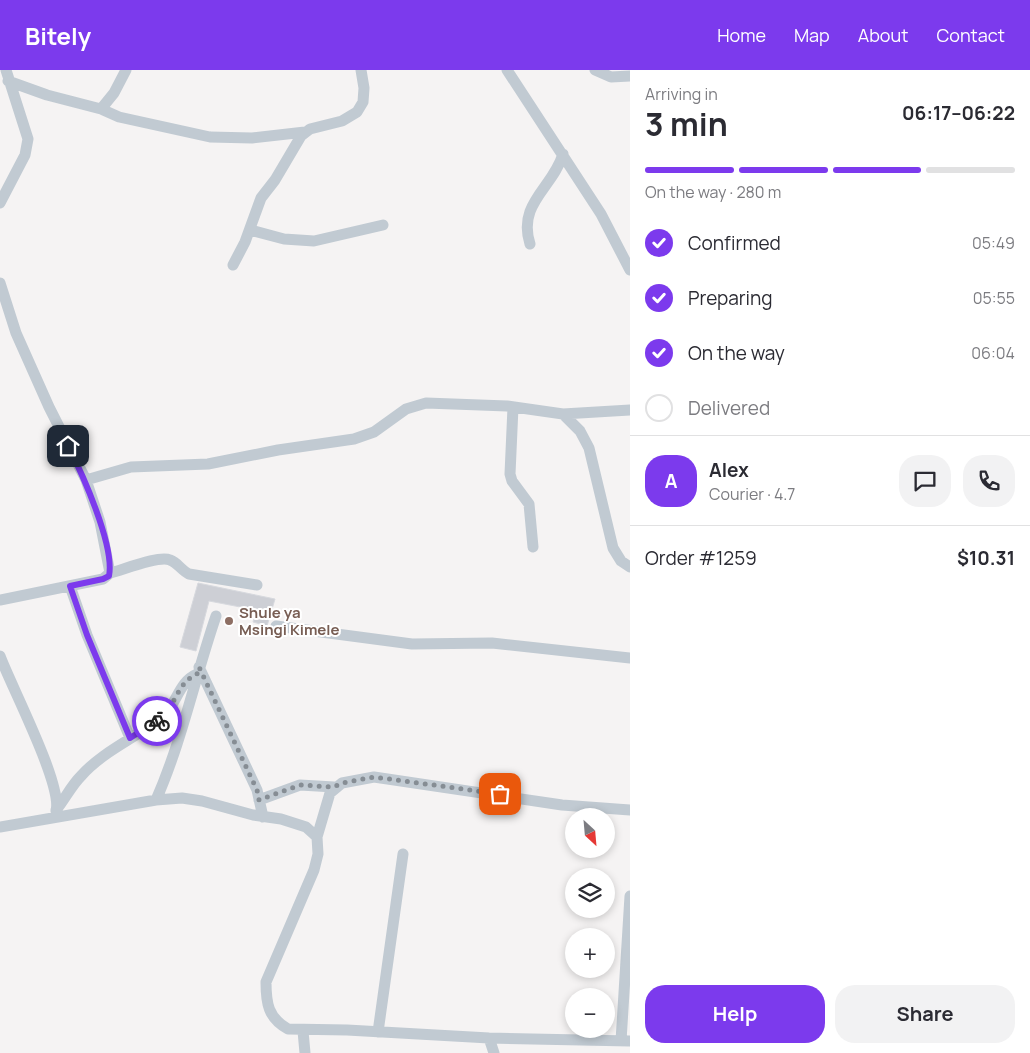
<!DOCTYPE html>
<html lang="en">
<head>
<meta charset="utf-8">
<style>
  body { margin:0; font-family:Manrope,sans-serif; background:#f2f2f3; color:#2b2b33; height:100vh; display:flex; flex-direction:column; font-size:19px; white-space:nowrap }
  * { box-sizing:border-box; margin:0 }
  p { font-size:16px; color:#7c7c81 }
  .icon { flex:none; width:28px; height:28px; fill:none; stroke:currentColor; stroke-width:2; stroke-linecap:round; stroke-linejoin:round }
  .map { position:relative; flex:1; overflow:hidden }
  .side { display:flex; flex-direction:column; background:#fff; width:400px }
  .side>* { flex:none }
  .needle { width:32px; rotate:154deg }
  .controls { position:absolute; left:565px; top:738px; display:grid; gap:10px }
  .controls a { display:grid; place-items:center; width:50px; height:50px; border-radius:50%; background:#fff; box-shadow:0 2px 8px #0003; font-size:25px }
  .pin { position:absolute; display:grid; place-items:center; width:42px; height:42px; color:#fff; margin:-21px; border-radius:10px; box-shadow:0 2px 8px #0006 }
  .courier { position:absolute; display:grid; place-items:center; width:50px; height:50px; margin:-25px; border:4px solid #7c3aed; border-radius:50%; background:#fff; color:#222; box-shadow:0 1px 6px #0007 }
  .head em { font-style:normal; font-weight:700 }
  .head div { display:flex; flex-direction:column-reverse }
  .head { display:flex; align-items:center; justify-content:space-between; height:85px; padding:0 15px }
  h1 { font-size:32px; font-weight:700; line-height:38px }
  .bar { display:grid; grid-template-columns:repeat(4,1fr); gap:8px 5px; align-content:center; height:60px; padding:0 15px }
  .bar i { height:6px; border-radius:4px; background:#e1e1e2 }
  .bar .on { background:#7c3aed }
  .bar p { grid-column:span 4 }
  .line { display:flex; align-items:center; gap:12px; padding:0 15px; border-top:1px solid #e1e1e2 }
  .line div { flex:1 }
  .round { display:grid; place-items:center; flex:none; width:52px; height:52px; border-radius:20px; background:#f2f2f3 }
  ol { padding:0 15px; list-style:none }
  li { display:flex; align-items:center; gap:15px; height:55px }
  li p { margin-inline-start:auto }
  li .icon { padding:5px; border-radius:50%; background:#7c3aed; color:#fff; stroke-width:4 }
  li:last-child { color:#7c7c81 }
  li i { width:28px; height:28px; border:2px solid #e1e1e2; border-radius:50% }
  .action { display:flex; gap:10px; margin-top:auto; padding:10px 15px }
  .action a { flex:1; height:58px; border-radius:20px; background:#7c3aed; color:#fff; font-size:20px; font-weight:700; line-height:58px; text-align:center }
  .action a+a { background:#f2f2f3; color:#2b2b33 }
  header { display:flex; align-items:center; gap:30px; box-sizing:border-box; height:70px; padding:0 25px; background:#7c3aed; color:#fff }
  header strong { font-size:24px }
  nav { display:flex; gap:28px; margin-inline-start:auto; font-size:18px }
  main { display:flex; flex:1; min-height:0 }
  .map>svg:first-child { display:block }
  .building { fill:#cdcfd5; stroke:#d7d9de }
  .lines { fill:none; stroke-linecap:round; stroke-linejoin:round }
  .minor { stroke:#c1cad2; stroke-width:11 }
  .done { stroke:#868d94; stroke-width:5; stroke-dasharray:0 9 }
  .route { stroke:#7c3aed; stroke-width:6 }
  .education-dot { fill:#8d6e63; stroke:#fff; stroke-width:2 }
  .labels { text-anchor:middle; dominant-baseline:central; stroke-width:4; stroke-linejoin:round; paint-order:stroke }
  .education-label { font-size:15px; font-weight:bold; fill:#785e54; stroke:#fff; text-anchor:start }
</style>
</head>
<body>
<header>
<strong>Bitely</strong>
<nav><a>Home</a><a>Map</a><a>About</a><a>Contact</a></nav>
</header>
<main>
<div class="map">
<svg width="630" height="983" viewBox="0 0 630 983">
  <rect width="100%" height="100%" fill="#f5f3f3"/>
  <path class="building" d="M198,513L275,529L267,556L253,552L256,540L209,531L196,581L180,577Z"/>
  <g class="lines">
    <path class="minor" d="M507,0L601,144L630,200
      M595,0L611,7L630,6
      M8,11L47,25L101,39L119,47L210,67L252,68L305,62
      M101,39L114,23L126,0
      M0,133L25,85L28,69L6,0
      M250,160L284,169L314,171L383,155
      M530,174C517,133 553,118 563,84
      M233,195L245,172L261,128L275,110L301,66L310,59L342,51L357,42L363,32L364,18L361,0
      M0,213L16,263L49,337L86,410L100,452L110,503L103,509L0,530
      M513,337L510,404L512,411L529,434L533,477
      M563,344L580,361L589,378L613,478L621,491L630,497
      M86,410L131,397L208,394L278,380L354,369L374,362L406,339L426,333L507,336L563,344L630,340
      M110,503C123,500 159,485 170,490C178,493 181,500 189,504L257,515
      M70,516L87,565L130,668
      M276,556L412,574L492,573L630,588
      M0,586C11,616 63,715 56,741
      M199,597L257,720L263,747
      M156,730C182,671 195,607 216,546
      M259,730L300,715L334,717
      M56,740C65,729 71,716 81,706C103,681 136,668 162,647C177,635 178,612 197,604
      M0,757L156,730L182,728L202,731L253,745L281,749L306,757L317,767L318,784L314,800L266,912C266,933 268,948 288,959L347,960L489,968L630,971
      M317,767L330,723L342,713L374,707L562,735L630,740
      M303,961L305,983
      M378,962L403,784
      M489,968L494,983
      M621,971L630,826"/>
  </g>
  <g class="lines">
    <path class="done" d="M157,651C176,638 176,613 197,604L199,597L257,720L259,730L300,715L334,717L342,713L374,707L500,724"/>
    <path class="route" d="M68,376C82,403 115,476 109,506L103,509L70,516L87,565L130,668L157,651"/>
  </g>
  <circle class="education-dot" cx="229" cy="551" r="5"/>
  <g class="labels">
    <g class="education-label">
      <text x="239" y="542">Shule ya<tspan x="239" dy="17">Msingi Kimele</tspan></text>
    </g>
  </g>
</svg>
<div class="controls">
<a><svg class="needle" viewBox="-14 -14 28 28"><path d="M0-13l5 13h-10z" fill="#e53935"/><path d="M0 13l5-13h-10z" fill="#7c7c81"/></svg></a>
<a><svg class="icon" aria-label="layers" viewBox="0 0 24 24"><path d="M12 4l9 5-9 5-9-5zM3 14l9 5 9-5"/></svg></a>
<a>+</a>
<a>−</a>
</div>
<div class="pin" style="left:500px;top:724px;background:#ea580c"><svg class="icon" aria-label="bag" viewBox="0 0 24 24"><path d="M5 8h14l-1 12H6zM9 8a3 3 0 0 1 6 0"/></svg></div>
<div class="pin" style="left:68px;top:376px;background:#1f2937"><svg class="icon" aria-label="home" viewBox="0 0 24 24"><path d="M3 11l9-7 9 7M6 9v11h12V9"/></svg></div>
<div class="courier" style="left:157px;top:651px"><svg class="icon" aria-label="bike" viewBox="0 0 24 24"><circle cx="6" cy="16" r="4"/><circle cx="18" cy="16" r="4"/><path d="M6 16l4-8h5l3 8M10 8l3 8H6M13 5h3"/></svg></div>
</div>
<section class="side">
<div class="head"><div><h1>3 min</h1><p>Arriving in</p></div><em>06:17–06:22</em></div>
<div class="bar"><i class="on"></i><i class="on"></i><i class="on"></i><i></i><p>On the way · 280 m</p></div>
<ol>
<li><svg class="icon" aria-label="check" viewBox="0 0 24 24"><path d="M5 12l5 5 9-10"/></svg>Confirmed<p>05:49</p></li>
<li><svg class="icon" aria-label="check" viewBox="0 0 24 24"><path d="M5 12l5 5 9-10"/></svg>Preparing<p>05:55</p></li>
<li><svg class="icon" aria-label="check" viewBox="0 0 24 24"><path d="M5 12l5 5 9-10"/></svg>On the way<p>06:04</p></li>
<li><i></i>Delivered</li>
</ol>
<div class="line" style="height:90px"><b class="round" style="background:#7c3aed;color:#fff">A</b><div><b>Alex</b><p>Courier · 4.7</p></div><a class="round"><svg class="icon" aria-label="chat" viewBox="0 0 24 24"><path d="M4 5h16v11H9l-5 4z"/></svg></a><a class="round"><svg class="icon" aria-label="phone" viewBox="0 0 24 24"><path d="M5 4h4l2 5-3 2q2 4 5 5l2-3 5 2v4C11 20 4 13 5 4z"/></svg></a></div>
<div class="line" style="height:65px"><div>Order #1259</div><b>$10.31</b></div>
<div class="action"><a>Help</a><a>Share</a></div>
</section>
</main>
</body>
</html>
